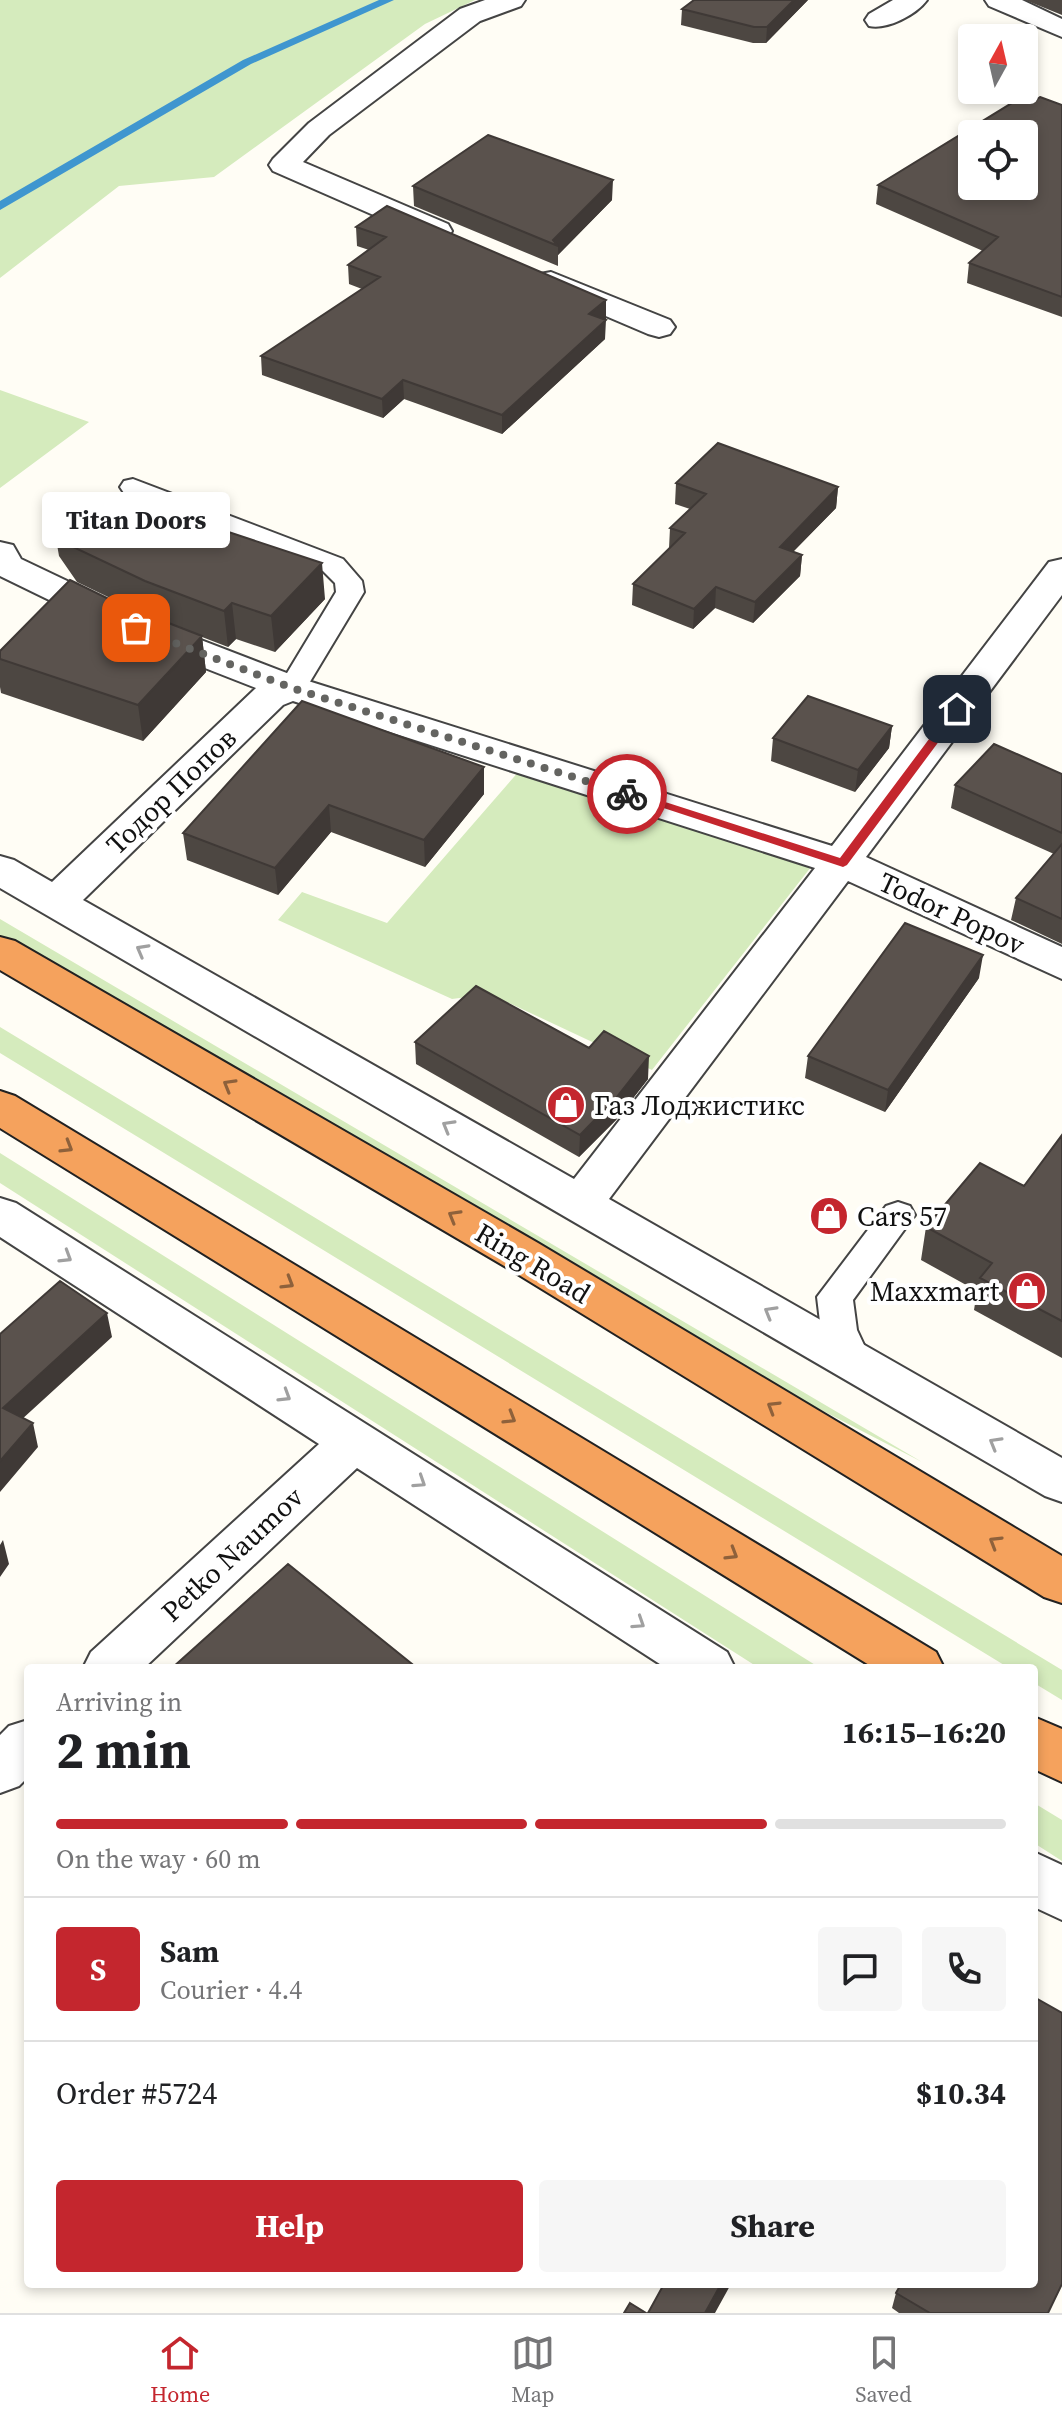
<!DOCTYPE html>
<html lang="en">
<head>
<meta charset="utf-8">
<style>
  body { margin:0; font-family:"Source Serif 4",serif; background:#f6f6f6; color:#202124; height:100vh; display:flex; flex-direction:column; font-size:30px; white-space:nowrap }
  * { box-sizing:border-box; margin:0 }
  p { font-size:26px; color:#757577 }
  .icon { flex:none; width:44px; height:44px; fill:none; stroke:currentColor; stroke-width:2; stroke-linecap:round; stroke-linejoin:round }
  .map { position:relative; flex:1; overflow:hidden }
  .sheet { position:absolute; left:24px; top:1664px; width:1014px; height:624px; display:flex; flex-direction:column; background:#fff; border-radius:8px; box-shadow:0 4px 12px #0003 }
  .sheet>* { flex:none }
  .needle { width:52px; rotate:8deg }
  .tools { position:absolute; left:958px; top:24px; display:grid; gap:16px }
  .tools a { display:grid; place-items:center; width:80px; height:80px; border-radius:8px; background:#fff; box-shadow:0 4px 12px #0003; font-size:40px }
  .pin { position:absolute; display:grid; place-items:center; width:68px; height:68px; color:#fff; margin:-34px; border-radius:16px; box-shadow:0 4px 12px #0006 }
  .courier { position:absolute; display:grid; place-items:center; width:80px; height:80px; margin:-40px; border:6px solid #c4262e; border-radius:50%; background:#fff; color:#222; box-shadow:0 2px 10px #0007 }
  .bubble { position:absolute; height:56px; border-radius:8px; background:#fff; box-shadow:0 4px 12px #0003; font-size:26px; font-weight:700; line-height:56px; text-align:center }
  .overview em { font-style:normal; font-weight:700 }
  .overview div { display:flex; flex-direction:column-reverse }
  .overview { display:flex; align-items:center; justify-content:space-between; height:136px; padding:0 32px }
  h1 { font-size:52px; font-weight:700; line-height:60px }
  .bar { display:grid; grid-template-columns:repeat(4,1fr); gap:12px 8px; align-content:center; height:96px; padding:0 32px }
  .bar i { height:10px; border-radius:6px; background:#e0e0e0 }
  .bar .selected { background:#c4262e }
  .bar p { grid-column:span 4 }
  .line { display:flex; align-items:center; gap:20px; padding:0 32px; border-top:2px solid #e0e0e0 }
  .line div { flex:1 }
  .round { display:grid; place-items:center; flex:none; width:84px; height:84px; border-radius:8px; background:#f6f6f6 }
  .primary-button { display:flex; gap:16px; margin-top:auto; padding:16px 32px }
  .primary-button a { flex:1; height:92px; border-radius:8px; background:#c4262e; color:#fff; font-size:32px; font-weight:700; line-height:92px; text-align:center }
  .primary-button a+a { background:#f6f6f6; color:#202124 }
  .menu { display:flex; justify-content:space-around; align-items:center; height:112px; border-top:2px solid #e0e0e0; background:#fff; font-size:22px; color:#757577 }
  .menu a { display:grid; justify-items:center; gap:4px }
  .menu .selected { color:#c4262e }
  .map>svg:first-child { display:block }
  .green { fill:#d5ebbd }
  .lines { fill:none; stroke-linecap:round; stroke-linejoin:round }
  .stream { fill:#3f96cf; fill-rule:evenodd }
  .lane-casing { stroke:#444; stroke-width:4 }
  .street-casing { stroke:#444; stroke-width:4 }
  .highway-casing { stroke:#222; stroke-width:4 }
  .lane { fill:#fff; fill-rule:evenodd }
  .street { fill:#fff; fill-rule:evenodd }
  .highway { fill:#f5a25d; fill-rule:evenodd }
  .wall { fill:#4d4742 }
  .shaded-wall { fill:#3f3936 }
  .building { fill:#5a524d; stroke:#3f3936; stroke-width:2; fill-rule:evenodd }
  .oneway { stroke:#a0a0a0 }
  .oneway2 { stroke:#8e613b }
  .route { fill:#c4262e }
  .done { stroke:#646461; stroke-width:8; stroke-dasharray:0 14.4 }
  .labels { text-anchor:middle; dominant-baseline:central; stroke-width:8; stroke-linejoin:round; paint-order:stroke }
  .street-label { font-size:28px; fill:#111; stroke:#fff }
  .poi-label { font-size:28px; fill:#111; stroke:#fff; text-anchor:start }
</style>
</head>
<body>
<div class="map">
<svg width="1062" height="2313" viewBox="0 0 1062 2313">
  <rect width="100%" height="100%" fill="#fffdf5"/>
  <path class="green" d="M0,0H475L425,24L214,177L119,186L0,278Z
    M0,390L89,422L0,488Z
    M520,770L811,867L652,1070L490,994L452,999L278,920L302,892L387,923Z
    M0,919L922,1462L633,1313L0,939Z
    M0,1027L1062,1670V1700L1034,1683V1668H1009L0,1053Z
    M0,1153L820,1668H759L0,1183Z
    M1034,1803L1062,1820V1861L1034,1843Z"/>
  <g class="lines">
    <path class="stream" d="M379,0H394L251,64L0,210V201L243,60Z"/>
    <defs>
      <path id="lane" d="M133,479L343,559L362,581L364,592L302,695L292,697L282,695L278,688L336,592L335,583L323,571L124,493L120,487L124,481Z
        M898,1202L910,1206L915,1215L853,1300L857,1330L871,1360L866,1370L853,1375L840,1370L821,1330L817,1297L886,1206Z"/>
      <path id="street" d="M485,0H525L521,6L480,21L329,135L303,162L448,224L452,231L448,238L437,240L426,238L273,171L269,165L273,159L309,123L460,9Z
        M893,0H927C916,15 887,30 869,26L865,20L869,14Z
        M985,0H1022L1062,19V37L989,6Z
        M551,272L670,320L675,327L670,334L659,337L648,334L540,288L535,281L540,274Z
        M0,542L13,545L21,559L149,620L305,680L832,846L1049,562L1062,559V595L866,857L1062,947V979L848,881L609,1199L1062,1458V1502L1045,1496L0,888V856L14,860L52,882L256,688L123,636L0,576ZM293,701L815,868L574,1179L83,900L283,705Z
        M0,1198L16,1203L727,1652L735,1668H666L357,1468L144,1668H83L91,1652L319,1444L0,1237Z
        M28,1720V1777L19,1786L0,1793V1735L9,1726Z
        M1034,1852L1062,1865V1920L1034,1907Z"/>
      <path id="highway" d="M0,937L15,941L538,1243L1062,1556V1603L1044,1597L506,1267L0,970Z
        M0,1091L15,1096L936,1652L944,1668H874L0,1128Z
        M1034,1717L1062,1729V1782L1034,1769Z"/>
    </defs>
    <use href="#lane" class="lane-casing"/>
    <use href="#street" class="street-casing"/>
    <use href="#highway" class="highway-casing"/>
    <use href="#lane" class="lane"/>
    <use href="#street" class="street"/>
    <use href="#highway" class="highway"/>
  </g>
  <path class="wall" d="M808,0L766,43H753L681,25L682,9Z
    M1025,0H1062V15Z
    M1032,103L1062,105V317L967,283L969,263L983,251L876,204L878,185Z
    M413,186L612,200L558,255V266L414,206Z
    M387,206L606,319L605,320V339L502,434L404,399L383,418L262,375L261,356L362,289L349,284L348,265L369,250L357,246L356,227Z
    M676,483L838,487L836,508L793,552L802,555L800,576L753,623L715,608L693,629L632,605L633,584L669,548L670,528L690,509L675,504Z
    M53,521L325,599L275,652L236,639L228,647L202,637L206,672L143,741L1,693L0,687V651L117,603L133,609L77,582L59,556Z
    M892,726L889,748L855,792L771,761L773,738Z
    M484,767V794L425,867L331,832L278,895L187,860L183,833Z
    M1062,774V944L1011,920L1016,898L1054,854L951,808L955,785Z
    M979,978L885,1112L805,1078L808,1056Z
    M415,1042L589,1048L648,1079L616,1120L579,1157L416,1064Z
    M1062,1135V1358L974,1310L977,1291L921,1260L926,1227L1024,1186Z
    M896,2293L1049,2313H899L892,2308Z"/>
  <path class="shaded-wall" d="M794,0H808L766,43L767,27Z
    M613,180L612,200L558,255V246L553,240Z
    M606,300V319L588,333L589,314Z
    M606,320L605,339L502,434V415Z
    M403,380L404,399L383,418L382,399Z
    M838,487L836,508L778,567L780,547Z
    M802,555L800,576L753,623L755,602Z
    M322,563L325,599L275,652L271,616Z
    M716,587L715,608L693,629L694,609Z
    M232,603L236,639L228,647L224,611Z
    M202,636L206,672L143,741L138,705Z
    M892,726L889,748L855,792L858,770Z
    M484,767V794L425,867L424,840Z
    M329,805L331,832L278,895L275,868Z
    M983,955L979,978L885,1112L888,1090Z
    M649,1056L648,1079L616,1120L579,1157L580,1135Z
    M107,1313L112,1337L9,1431L3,1408Z
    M33,1423L38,1447L0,1492V1461Z
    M3,1540L9,1564L0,1577V1545Z
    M721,2284H731L715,2313H705Z"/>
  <path class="building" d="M694,0H794L767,27H754L682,9Z
    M1040,97L1062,105V297L969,263L998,237L878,185L1020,98L1032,103ZM972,134H1024V186H972Z
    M488,135L613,180L553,240L558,246L413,186Z
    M387,206L606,300L589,314L606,320L502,415L403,380L382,399L261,356L380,277L348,265L386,237L356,227Z
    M718,443L838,487L780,547L802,555L755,602L716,587L694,609L633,584L685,533L670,528L706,494L676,483Z
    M132,500L322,563L271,616L232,603L224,611L145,581L71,546L53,521L115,517Z
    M70,580L117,603L202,636L138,705L0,659V651Z
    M808,696L892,726L858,770L773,738Z
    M302,701L484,767L424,840L329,805L275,868L183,833Z
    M994,744L1062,774V833L955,785Z
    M1062,844V919L1016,898Z
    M905,923L983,955L888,1090L808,1056Z
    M476,986L589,1048L604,1031L649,1056L616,1098L580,1135L415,1042Z
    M1062,1135V1321L980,1278L992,1263L926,1227L980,1163L1024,1186Z
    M60,1281L107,1313L3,1408L33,1423L0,1461V1334Z
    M288,1564L417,1668H172Z
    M1034,1997L1062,2013V2284L1048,2313H930L896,2293L901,2284H1034Z
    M664,2284H721L705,2313H648Z
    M630,2303L646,2313H624Z"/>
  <defs><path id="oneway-chevron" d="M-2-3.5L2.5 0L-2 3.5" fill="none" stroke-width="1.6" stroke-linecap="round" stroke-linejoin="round" transform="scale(2)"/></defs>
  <g class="oneway">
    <use href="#oneway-chevron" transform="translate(142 950) rotate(-151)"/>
    <use href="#oneway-chevron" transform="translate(448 1126) rotate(-150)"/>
    <use href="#oneway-chevron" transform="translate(66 1257) rotate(32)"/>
    <use href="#oneway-chevron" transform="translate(770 1312) rotate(-150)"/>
    <use href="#oneway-chevron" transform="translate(285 1396) rotate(32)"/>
    <use href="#oneway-chevron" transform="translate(995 1443) rotate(-150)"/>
    <use href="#oneway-chevron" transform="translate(420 1482) rotate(33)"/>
    <use href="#oneway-chevron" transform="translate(639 1623) rotate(33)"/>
  </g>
  <g class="oneway2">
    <use href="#oneway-chevron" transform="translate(229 1085) rotate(-150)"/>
    <use href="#oneway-chevron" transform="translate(67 1147) rotate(31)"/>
    <use href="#oneway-chevron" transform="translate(454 1216) rotate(-150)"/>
    <use href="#oneway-chevron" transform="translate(288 1283) rotate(31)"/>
    <use href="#oneway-chevron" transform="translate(773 1407) rotate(-149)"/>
    <use href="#oneway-chevron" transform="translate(510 1418) rotate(31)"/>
    <use href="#oneway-chevron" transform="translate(995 1542) rotate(-149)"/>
    <use href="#oneway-chevron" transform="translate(732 1554) rotate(31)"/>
  </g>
  <path class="route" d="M953,707L963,709L847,865L843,867L621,794L631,791L840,858Z"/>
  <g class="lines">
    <path class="done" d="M136,628L292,688L627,794"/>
  </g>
  <defs>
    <symbol id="shop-disc" viewBox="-11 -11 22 22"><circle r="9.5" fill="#c4262e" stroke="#fff"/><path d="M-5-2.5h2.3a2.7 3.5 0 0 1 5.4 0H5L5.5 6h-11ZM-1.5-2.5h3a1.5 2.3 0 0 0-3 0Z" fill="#fff"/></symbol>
  </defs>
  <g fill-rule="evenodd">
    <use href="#shop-disc" x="544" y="1083" width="44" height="44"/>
    <use href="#shop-disc" x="807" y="1194" width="44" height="44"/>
    <use href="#shop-disc" x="1005" y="1269" width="44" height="44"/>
  </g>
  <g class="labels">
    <g class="street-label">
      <text transform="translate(171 791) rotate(-44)">Тодор Попов</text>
      <text transform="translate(952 913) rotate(25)">Todor Popov</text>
      <text transform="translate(533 1263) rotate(31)">Ring Road</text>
      <text transform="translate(232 1554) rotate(-43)">Petko Naumov</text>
    </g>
    <g class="poi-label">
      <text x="594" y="1105">Газ Лоджистикс</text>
      <text x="857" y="1216">Cars 57</text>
      <text x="999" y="1291" text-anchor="end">Maxxmart</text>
    </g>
  </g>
</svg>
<div class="tools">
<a><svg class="needle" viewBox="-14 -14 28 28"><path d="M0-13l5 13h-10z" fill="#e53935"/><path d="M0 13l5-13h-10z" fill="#757577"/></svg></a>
<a><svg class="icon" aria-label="locate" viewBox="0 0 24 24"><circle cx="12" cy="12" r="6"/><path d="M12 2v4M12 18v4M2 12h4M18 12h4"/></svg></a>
</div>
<div class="pin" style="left:136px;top:628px;background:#ea580c"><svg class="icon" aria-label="bag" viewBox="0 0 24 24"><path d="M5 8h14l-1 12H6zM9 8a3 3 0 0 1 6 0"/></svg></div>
<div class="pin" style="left:957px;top:709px;background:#1f2937"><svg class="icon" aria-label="home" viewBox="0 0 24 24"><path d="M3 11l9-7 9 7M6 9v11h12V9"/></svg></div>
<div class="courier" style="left:627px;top:794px"><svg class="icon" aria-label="bike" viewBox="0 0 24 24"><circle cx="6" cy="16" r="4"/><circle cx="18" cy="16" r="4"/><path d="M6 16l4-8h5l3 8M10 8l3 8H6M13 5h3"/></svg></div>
<div class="bubble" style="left:42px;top:492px;width:188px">Titan Doors</div>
<section class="sheet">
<div class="overview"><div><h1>2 min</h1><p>Arriving in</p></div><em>16:15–16:20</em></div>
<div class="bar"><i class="selected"></i><i class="selected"></i><i class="selected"></i><i></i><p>On the way · 60 m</p></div>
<div class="line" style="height:144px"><b class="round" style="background:#c4262e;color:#fff">S</b><div><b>Sam</b><p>Courier · 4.4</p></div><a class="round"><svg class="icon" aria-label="chat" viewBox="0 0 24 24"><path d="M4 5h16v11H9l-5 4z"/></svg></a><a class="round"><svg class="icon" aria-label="phone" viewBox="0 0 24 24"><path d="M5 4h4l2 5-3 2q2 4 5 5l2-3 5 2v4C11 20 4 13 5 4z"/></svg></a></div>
<div class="line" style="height:104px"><div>Order #5724</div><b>$10.34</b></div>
<div class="primary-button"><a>Help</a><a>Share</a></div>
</section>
</div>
<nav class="menu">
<a class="selected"><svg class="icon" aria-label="home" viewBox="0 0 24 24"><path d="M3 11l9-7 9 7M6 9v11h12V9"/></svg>Home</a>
<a><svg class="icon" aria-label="map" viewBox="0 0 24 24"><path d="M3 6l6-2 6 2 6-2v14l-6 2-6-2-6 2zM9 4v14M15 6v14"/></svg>Map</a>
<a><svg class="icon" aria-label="saved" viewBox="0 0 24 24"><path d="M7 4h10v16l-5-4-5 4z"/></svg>Saved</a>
</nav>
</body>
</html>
